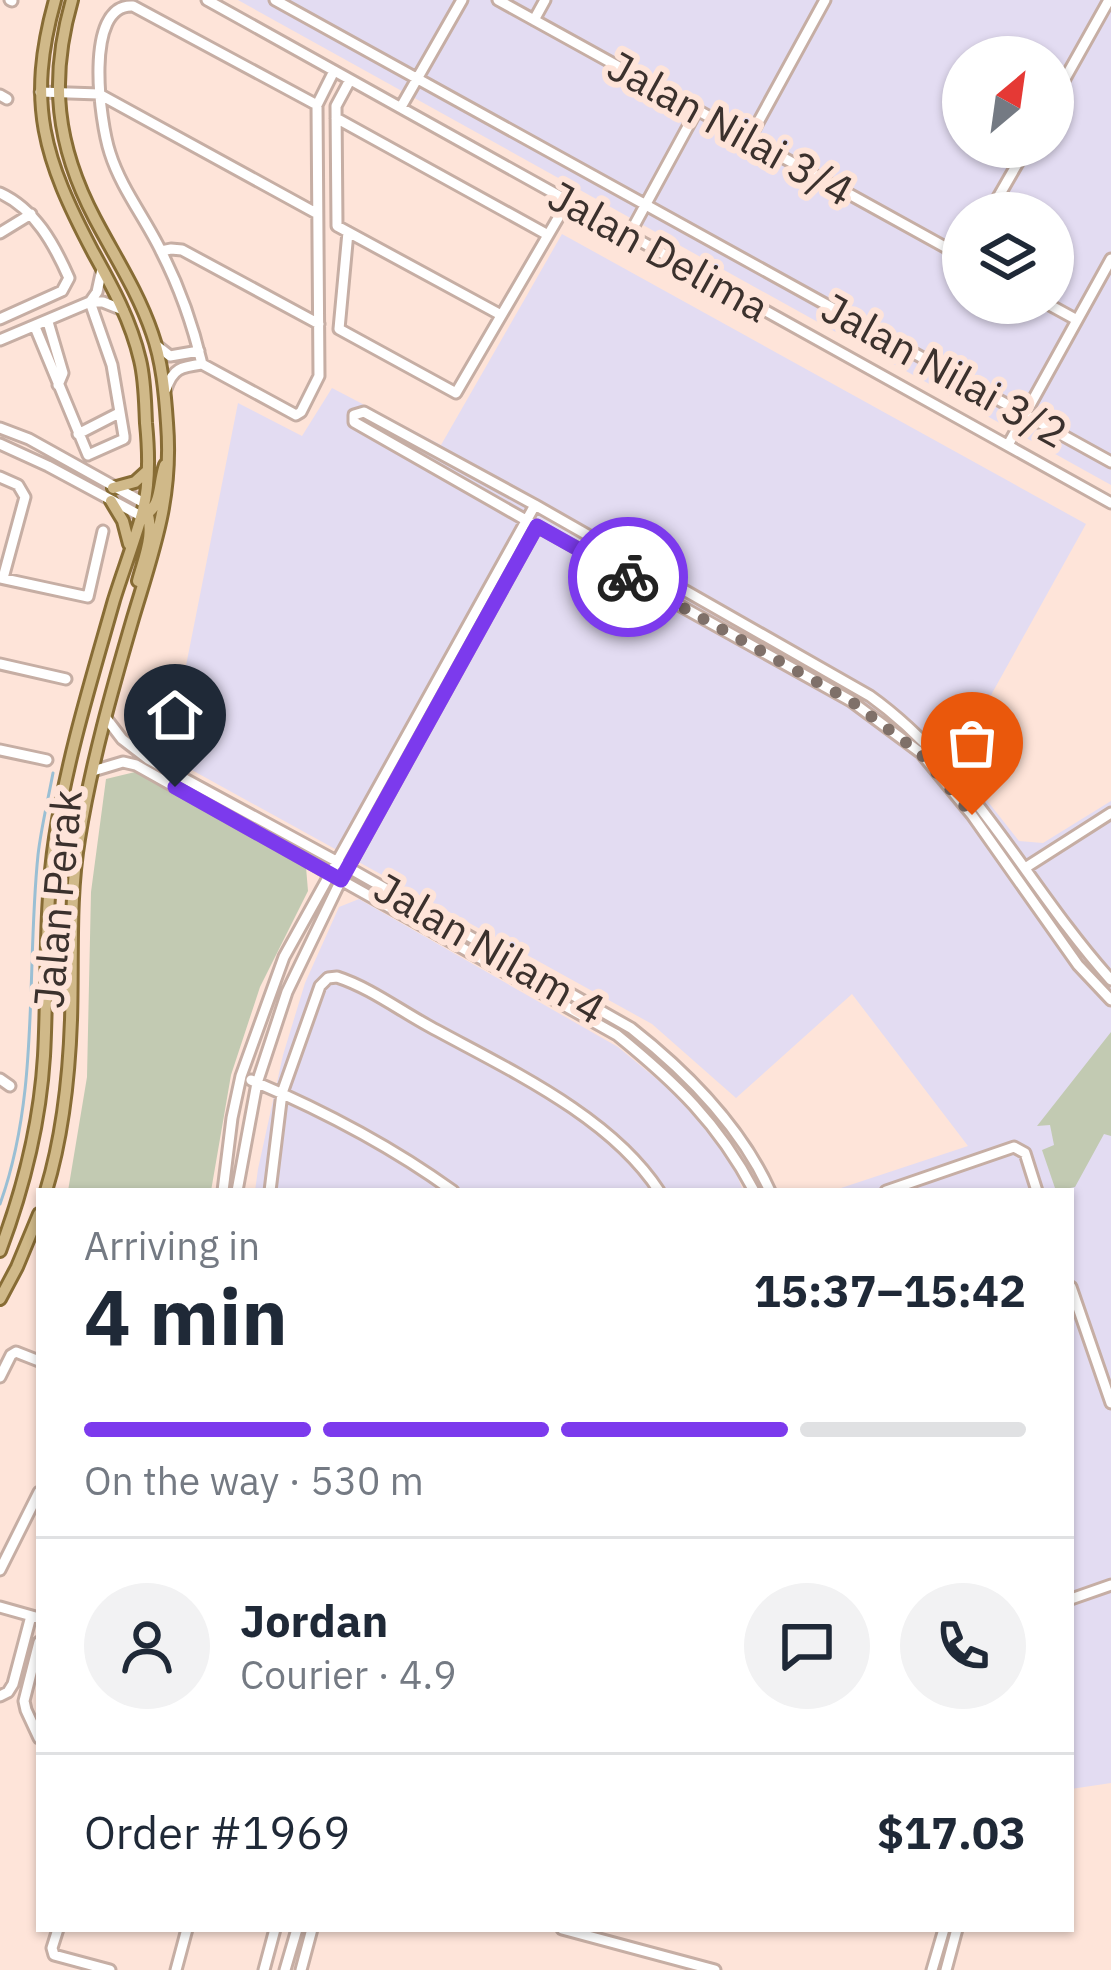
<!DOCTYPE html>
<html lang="en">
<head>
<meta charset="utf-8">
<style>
  body { margin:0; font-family:"IBM Plex Sans",sans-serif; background:#f2f2f3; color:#1f2937; height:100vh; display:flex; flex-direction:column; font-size:45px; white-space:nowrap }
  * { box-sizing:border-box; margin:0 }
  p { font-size:39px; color:#747a83 }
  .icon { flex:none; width:66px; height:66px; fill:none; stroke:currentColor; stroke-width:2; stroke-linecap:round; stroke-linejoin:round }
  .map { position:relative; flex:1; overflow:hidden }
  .details { position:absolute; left:36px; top:1188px; width:1038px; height:744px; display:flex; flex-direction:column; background:#fff; border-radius:0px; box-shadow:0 3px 9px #0004 }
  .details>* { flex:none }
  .needle { width:78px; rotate:29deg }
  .controls { position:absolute; left:942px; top:36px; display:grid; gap:24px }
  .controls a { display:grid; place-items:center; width:132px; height:132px; border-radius:50%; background:#fff; box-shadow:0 3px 9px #0004; font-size:60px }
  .pin { position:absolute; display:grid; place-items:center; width:102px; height:102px; color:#fff; margin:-123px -51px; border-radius:50% 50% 50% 0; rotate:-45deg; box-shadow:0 0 12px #0007 }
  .pin .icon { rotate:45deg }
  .courier { position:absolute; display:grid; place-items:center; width:120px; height:120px; margin:-60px; border:9px solid #7c3aed; border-radius:50%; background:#fff; color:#222; box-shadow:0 3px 15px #0007 }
  .head em { font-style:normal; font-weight:800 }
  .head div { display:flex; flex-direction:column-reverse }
  .head { display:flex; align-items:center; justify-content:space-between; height:204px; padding:0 48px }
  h1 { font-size:78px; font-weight:800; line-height:90px }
  .bar { display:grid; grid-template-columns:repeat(4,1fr); gap:18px 12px; align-content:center; height:144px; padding:0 48px }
  .bar i { height:15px; border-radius:9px; background:#e0e1e3 }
  .bar .active { background:#7c3aed }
  .bar p { grid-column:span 4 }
  .line { display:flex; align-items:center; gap:30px; padding:0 48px; border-top:3px solid #e0e1e3 }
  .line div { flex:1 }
  .round { display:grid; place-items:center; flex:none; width:126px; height:126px; border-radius:63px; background:#f2f2f3 }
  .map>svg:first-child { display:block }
  .industrial { fill:#e3dcf2; fill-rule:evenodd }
  .green { fill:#c2cab2 }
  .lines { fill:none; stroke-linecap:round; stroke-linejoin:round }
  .stream { stroke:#9abfd4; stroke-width:3 }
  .minor-casing { stroke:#c6aea4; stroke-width:15 }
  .major-casing { stroke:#876c35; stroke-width:16 }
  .minor { stroke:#fff; stroke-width:9 }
  .major { stroke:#d0b989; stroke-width:10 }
  .done { stroke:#7f7069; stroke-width:12; stroke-dasharray:0 21.6 }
  .route { stroke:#7c3aed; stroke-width:15 }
  .labels { text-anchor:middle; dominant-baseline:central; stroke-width:12; stroke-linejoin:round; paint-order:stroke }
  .street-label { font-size:42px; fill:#3b312d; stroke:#fee4d9 }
</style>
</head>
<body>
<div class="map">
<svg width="1111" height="1970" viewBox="0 0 1111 1970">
  <rect width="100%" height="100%" fill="#fee4d9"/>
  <path class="industrial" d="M238,0H1111V485ZM963,57H1053V147H963ZM963,213H1053V303H963Z
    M562,234L1086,524L955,760L1019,841L1043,843L1111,801V1783L1071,1789V1191H832L968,1146L852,994L736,1098L652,1024L190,769L180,696L238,403L302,436L332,388L441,445Z
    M359,899L618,1047L675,1094L731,1159L743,1191H255L258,1169L283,1055L305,983L339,907Z"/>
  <path class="green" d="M135,772L306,867L308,891L260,987L231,1075L211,1191H68L87,1077L91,892L106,779Z
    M1111,1032V1136L1104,1134L1075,1187L1056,1191L1042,1150L1054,1145L1050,1125L1037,1126Z"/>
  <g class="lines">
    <path class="stream" d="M0,1204C40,1093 26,971 38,855C41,828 48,800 53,773"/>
    <defs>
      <path id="minor" d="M10,0L12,1
        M207,0L1111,503
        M275,0L1111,462
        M498,0L963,257
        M534,20L545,0
        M350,80L336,106L337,226L501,315
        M40,92L99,94L316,213
        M0,95L7,99
        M1053,100L1109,0
        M317,105L133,6C83,3 100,123 110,153C121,188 145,218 161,251C179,286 193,326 202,364L296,415L301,412L319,376L317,105L334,71
        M401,107L462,0
        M336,118L548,235
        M749,139L825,0
        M0,193C35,209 54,244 69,278L62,291L0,319
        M989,213L1027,147
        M348,232L339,329L456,393L568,201
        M0,233L31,214
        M629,235L697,110
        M161,251L171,249L182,250L319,324
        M90,302L97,292L102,269
        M1046,303L1077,320
        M48,322L63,373L58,385
        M35,327L88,455L124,439V436L112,365L90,302
        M0,340L90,302H103L123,310
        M156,345L170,356L199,351
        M166,389C173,368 181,367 202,364
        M0,428L29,439L144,503
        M78,434L119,413
        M0,444L48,466L141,516
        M1008,445L1111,259
        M0,477L18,485L25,497L3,578
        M531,523L354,422V415L364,412L535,505
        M0,578L88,597L103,531
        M0,664L66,679
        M106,718L122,739L148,759L349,868L631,1028C687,1072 740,1125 770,1191
        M0,750L47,760
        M93,771L123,762L136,765L617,1035C676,1083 718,1123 754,1191
        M1025,868L1111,813
        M0,1079L10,1086
        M251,1080C322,1110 391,1146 453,1191
        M223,1191L232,1118L241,1076L284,957L535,505L870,696C972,769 1028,888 1111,980
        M237,1191L257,1083L287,992L341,880L537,526L851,701L921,753L972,815L1078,965L1111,1000
        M270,1191L282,1093L320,986L328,978L337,977C368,987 398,1009 427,1025C505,1068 610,1115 659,1191
        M886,1191L1014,1147L1025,1153L1037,1191
        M1071,1287L1111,1403
        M0,1377L11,1355L16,1352L39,1361
        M0,1570L39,1492
        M1071,1599L1111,1585
        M0,1607L39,1618
        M39,1642L24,1701L26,1710L39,1738
        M0,1696L8,1692L13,1684L31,1616
        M58,1929L52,1948L54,1955L110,1970
        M562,1929L715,1970
        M176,1970L187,1929
        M264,1970L275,1929
        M285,1970L297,1929
        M301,1970L312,1929
        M932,1970L944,1929
        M946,1970L957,1929"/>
      <path id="major" d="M113,488L135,482L146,472
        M111,501L123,521L129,544
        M143,516C163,506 158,484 165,465
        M138,581C145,555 156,532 145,506
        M46,1191C63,1135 69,1078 71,1020C73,960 69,899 79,839C91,764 112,690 133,618C154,548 173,498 167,423C165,393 162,361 152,333C138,292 115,257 95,219C56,145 49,80 72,0
        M0,1251C23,1190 40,1122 44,1056C48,984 44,910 55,838C67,758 92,678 114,600C123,571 134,543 142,514C150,485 149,453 146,423C145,402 145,380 140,360C131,321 112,286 93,252C44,159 26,104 55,0
        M0,1299L17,1267L39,1214"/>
    </defs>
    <use href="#minor" class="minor-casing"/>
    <use href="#major" class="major-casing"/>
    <use href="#minor" class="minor"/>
    <use href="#major" class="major"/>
  </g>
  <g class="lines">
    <path class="done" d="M628,577L851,701L920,753L972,815"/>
    <path class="route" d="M175,787L341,880L537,526L628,577"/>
  </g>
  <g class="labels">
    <g class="street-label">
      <text transform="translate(731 128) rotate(29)">Jalan Nilai 3/4</text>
      <text transform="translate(659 251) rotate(29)">Jalan Delima</text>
      <text transform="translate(945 370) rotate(29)">Jalan Nilai 3/2</text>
      <text transform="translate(57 899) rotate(-85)">Jalan Perak</text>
      <text transform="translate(490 948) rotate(30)">Jalan Nilam 4</text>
    </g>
  </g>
</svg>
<div class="controls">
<a><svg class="needle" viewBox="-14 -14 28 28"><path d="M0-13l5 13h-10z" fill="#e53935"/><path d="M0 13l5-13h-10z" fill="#747a83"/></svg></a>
<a><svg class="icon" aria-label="layers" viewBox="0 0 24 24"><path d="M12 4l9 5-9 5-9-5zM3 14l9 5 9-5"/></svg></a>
</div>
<div class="pin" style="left:972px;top:815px;background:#ea580c"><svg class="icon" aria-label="bag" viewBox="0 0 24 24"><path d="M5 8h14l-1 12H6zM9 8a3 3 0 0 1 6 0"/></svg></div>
<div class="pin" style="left:175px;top:787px;background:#1f2937"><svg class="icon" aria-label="home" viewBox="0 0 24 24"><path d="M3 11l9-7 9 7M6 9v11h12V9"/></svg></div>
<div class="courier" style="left:628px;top:577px"><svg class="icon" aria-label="bike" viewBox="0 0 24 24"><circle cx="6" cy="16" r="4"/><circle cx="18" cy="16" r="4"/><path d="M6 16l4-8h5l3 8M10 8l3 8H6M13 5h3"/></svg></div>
<section class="details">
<div class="head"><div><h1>4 min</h1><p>Arriving in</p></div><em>15:37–15:42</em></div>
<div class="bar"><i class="active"></i><i class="active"></i><i class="active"></i><i></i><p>On the way · 530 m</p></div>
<div class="line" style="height:216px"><a class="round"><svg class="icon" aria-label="person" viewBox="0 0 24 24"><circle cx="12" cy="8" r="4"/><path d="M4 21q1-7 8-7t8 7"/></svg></a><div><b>Jordan</b><p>Courier · 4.9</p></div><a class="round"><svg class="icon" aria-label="chat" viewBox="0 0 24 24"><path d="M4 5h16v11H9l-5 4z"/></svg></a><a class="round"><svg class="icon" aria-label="phone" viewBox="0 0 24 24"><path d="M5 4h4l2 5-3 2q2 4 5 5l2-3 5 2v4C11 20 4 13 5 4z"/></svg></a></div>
<div class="line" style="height:156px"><div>Order #1969</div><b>$17.03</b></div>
</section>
</div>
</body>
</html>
